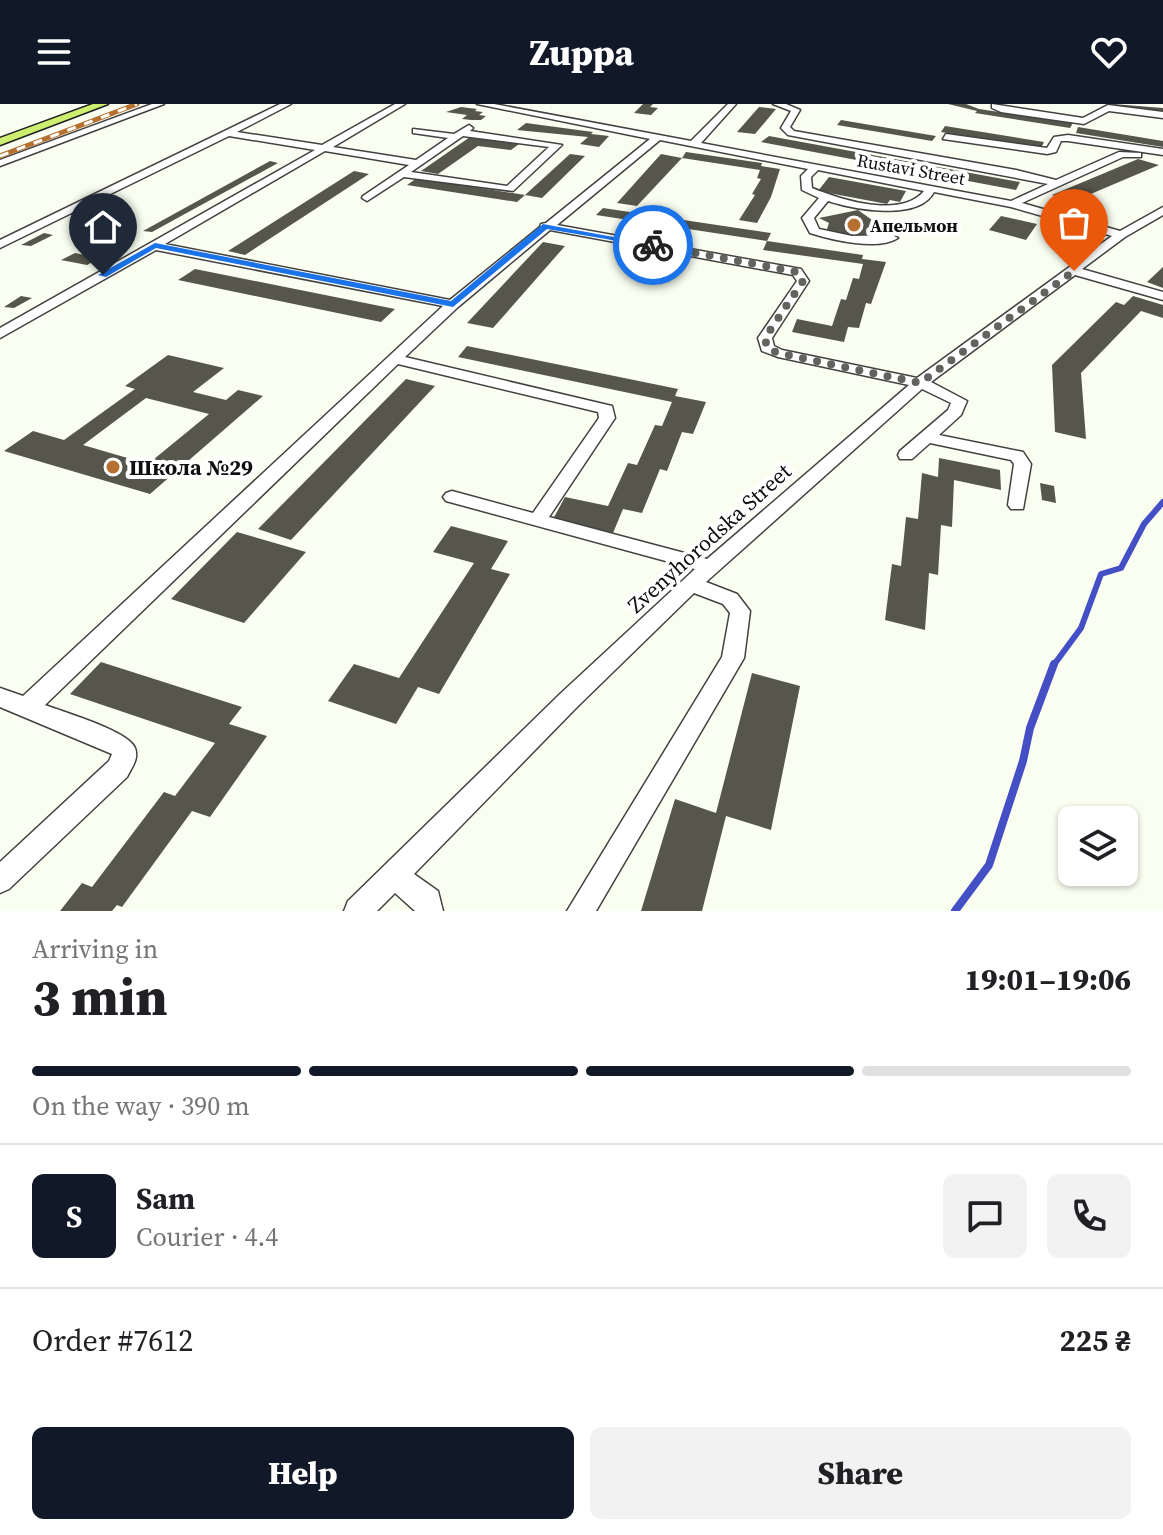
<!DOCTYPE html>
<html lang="en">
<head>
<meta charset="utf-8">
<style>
  body { margin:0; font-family:"Source Serif 4",serif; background:#f2f2f2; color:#202124; height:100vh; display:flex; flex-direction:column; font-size:30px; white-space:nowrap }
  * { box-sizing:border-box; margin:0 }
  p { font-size:26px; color:#757577 }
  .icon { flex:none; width:44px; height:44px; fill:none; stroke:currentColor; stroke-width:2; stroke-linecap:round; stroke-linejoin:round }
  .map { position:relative; height:807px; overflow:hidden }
  .drawer { display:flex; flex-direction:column; background:#fff; flex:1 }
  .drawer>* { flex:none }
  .tools { position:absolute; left:1058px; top:702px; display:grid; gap:16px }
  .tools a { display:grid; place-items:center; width:80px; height:80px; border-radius:12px; background:#fff; box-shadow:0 2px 6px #0004; font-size:40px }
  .pin { position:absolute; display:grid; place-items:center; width:68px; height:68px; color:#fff; margin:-82px -34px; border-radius:50% 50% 50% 0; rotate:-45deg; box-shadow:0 0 8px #0007 }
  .pin .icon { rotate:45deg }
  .courier { position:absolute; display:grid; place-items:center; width:80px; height:80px; margin:-40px; border:6px solid #1a73e8; border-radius:50%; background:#fff; color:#222; box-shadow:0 2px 10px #0007 }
  .summary em { font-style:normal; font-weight:800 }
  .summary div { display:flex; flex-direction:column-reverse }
  .summary { display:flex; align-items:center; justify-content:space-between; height:136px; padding:0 32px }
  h1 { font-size:52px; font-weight:800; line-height:60px }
  .bar { display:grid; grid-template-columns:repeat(4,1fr); gap:12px 8px; align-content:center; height:96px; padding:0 32px }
  .bar i { height:10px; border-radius:6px; background:#e0e0e0 }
  .bar .selected { background:#111827 }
  .bar p { grid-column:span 4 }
  .line { display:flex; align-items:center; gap:20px; padding:0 32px; border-top:2px solid #e0e0e0 }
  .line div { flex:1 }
  .round { display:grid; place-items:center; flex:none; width:84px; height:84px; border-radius:12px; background:#f2f2f2 }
  .button { display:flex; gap:16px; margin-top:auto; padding:16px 32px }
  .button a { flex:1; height:92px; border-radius:12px; background:#111827; color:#fff; font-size:32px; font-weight:800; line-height:92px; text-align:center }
  .button a+a { background:#f2f2f2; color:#202124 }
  header { display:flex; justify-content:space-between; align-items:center; height:104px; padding:0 32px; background:#111827; color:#fff; font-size:36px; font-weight:800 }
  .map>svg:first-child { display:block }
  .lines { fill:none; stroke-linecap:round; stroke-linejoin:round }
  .stream-far1 { stroke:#454fc5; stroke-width:6 }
  .stream { stroke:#454fc5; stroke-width:8 }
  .building { fill:#57564c; fill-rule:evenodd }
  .minor-casing { stroke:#424242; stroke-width:3 }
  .major-casing { stroke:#202020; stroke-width:3 }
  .minor { fill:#fff; fill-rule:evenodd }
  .major { fill:#ccef70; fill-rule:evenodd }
  .rail-casing { stroke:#b6702f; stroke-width:5 }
  .rail { stroke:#fff; stroke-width:3; stroke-dasharray:9; stroke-linecap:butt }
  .route { fill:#1a73e8 }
  .done { stroke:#61635e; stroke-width:8; stroke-dasharray:0 14.4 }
  .poi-dot { fill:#b6702f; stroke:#fff; stroke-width:3 }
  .labels { text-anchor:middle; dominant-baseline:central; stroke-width:8; stroke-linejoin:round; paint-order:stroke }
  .far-street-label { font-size:18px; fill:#0f0f0f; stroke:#fff }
  .far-poi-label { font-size:18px; font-weight:bold; fill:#0f0f0f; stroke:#fff; text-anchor:start }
  .poi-label { font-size:22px; font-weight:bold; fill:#0f0f0f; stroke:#fff; text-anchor:start }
  .street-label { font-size:22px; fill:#0f0f0f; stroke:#fff }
</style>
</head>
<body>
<header><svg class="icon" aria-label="menu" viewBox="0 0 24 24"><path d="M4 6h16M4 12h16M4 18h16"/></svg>Zuppa<svg class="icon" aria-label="heart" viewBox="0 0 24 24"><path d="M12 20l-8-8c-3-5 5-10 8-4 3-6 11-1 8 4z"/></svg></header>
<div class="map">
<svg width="1163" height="807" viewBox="0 0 1163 807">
  <rect width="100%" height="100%" fill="#fafef1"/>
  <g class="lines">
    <path class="stream-far1" d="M1053,562L1081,524L1101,470L1121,464L1144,420L1163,398"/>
    <path class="stream" d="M955,807L989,761L1023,657L1030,624L1054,560"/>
  </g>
  <path class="building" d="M643,0H653L650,3L658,4L651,11L634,9Z
    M948,0H966L979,5L1073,19L1070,24L975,9L977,7Z
    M1113,0L1163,4V9L1113,2Z
    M461,3L477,5L475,7L483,8L479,11L486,12L481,16H471L462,15L467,11L446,8Z
    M759,3L776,5L755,30L737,28Z
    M841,16L936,32L932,37L837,21Z
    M526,19L593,28L591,30L609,32L599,43L580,40L588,33L517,26Z
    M945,22L1044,38L1041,44L941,28Z
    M1078,23L1163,37V43L1076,29Z
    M769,32L1020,78L1016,86L761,38Z
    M470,33L519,40L511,46L478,42L438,70L421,67Z
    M686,48L762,59L761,62L780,65L771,93L757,119L739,116L755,91L752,90L761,75L757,74L760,66L682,54Z
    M570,50L585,52L542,94L525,91L517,98L407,81L417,74L525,91Z
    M661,50L682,54L637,102L617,99Z
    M1138,55L1159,61L1072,98L1052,91Z
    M270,57L278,59L152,128L143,127Z
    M354,67L369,70L245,151L228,147Z
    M829,73L906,87L900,98L890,96L887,100L818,87Z
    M603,104L771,129L767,137L863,151L862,155L886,158L871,200L866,199L859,224L848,223L844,238L792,228L797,215L832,222L841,195L846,196L853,174L859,175L863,160L763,146L767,137L596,111Z
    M858,106L882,123L871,125L868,134L826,128L829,119L819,114Z
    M1001,112L1037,120L1026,136L989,126Z
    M44,129L53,131L31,142L21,141Z
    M543,138L565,142L493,224L467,219Z
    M75,149L100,154L87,161L61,156Z
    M1163,163V184L1147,178Z
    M195,165L395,205L381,218L178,176Z
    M21,192L32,194L14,204L4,203Z
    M1133,192L1163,201V214L1141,207L1081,269L1086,335L1055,328L1052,261L1116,198L1124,201Z
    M467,242L678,285L675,292L706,298L693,330L682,328L667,367L660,365L642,409L623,405L613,429L553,415L565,393L608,402L628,359L637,361L655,321L662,322L672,298L458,253Z
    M168,251L224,264L193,288L226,296L238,286L263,292L150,390L4,347L33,327L64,336L135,285L125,282ZM146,294L209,310L148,360L83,341Z
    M406,275L435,282L291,436L258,425Z
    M939,354L1000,366L1001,386L954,376L952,423L941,421L938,471L929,469L925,526L885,516L892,460L901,462L906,413L918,415L922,369L938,373Z
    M1040,379L1054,382L1056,399L1042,396Z
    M451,422L508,437L491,465L510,470L439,590L418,583L396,620L328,597L354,560L399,574L474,459L433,448Z
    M237,428L306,448L244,519L171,495Z
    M101,558L242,603L229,620L267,632L210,713L192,707L122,803L117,801L112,807H60L82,779L92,783L164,688L175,692L215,639L70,590Z
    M752,569L800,582L771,726L726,712L702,807H641L675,695L716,709Z"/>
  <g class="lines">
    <defs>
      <path id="minor" d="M152,0H164L0,62V56Z
        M280,0H291L237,28L322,41L395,0H405L333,43L416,56L448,34L413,29V25L454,30L469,21L473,24L470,27L562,41L513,87L404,73L367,97L362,94L363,92L409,61L325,47L165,140L450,196L540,123L541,120L546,119L650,35L477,0H494L691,37L728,0H736L701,39L1011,97L1048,80L788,31L781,24L791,7L773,0H786L800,6L790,23L794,27L1016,66L1056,76L1119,48L1141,49V53H1123L1022,99L1120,127L1163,103V111L1125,133L1082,165L1163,188V196L1075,171L931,278L967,297L961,311L939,331L1023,348L1031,360L1023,405H1011L1008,401L1014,360L1011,356L930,339L912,355H900L898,351L900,347L948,306L951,299L922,285L706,478L737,490L750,507L744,554L596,807H567L722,553L730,509L723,500L694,489L576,604L414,770L438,787L443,807H415L395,789L377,807H344L348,797L560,590L695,465L446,397L443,393L446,389L452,387L533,409L599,314L598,308L398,260L45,601C63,608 129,627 135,644C139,655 132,663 127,673L9,785L0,789V758L109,657L112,650L0,603V584L23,592L443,202L156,146L0,234V224L315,46L229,32L4,142L0,144V136ZM463,32L549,43L507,82L411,68ZM660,36L808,65L801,72L802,86L819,94L802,114L810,129C832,136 878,147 898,134L892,131L852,132L819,125L814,114L828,97C853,105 918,118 934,88L1011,103L1112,132L917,274L782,246L774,242L772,234L809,177L801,165L557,121ZM818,66L924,87C901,115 841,96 812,84L811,73ZM550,126L793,171L797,177L758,234L762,247L778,253L909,281L707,455L549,413L615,314L612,302L405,253L458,203Z
        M992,0L1083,14L1108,1L1163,8V14L1109,7L1084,20L1001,8L992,4Z
        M946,30L1047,44L1054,33L1068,31L1163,45V51L1068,37H1061L1056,48L1047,50L943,35Z"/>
      <path id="major" d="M93,0H108L0,41V34Z"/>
    </defs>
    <use href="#minor" class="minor-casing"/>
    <use href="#major" class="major-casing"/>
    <use href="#minor" class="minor"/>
    <use href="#major" class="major"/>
    <defs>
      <path id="rail" d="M0,52L137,0"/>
    </defs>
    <use href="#rail" class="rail-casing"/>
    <use href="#rail" class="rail"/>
  </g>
  <path class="route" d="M543,120L657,141L653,143L547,125L453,203L156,144L106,173L98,171L155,139L451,197Z"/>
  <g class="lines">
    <path class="done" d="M653,141L797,168L803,177L765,234L767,244L778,249L920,279L1074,167"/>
  </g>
  <g class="poi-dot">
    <circle cx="854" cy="121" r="8"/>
    <circle cx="113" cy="363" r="8"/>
  </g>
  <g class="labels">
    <g class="far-street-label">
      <text transform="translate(911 65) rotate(10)">Rustavi Street</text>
    </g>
    <g class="far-poi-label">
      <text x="870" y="121">Апельмон</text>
    </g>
    <g class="poi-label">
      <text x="129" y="363">Школа №29</text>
    </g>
    <g class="street-label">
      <text transform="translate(709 434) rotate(-42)">Zvenyhorodska Street</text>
    </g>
  </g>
</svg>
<div class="tools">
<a><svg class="icon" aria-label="layers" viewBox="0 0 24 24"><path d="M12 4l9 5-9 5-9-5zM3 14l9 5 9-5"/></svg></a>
</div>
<div class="pin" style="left:1074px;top:167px;background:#ea580c"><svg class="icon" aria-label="bag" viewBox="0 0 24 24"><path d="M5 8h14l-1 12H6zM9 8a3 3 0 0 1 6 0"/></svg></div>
<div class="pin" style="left:103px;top:171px;background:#1f2937"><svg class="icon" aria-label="home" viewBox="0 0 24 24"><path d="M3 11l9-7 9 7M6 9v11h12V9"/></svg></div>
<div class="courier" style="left:653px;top:141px"><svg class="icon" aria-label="bike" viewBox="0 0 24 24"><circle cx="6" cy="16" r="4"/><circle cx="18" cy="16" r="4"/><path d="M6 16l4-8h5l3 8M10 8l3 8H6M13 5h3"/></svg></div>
</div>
<section class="drawer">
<div class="summary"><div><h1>3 min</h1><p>Arriving in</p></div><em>19:01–19:06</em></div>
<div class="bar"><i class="selected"></i><i class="selected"></i><i class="selected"></i><i></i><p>On the way · 390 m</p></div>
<div class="line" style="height:144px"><b class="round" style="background:#111827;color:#fff">S</b><div><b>Sam</b><p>Courier · 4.4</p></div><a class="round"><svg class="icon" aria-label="chat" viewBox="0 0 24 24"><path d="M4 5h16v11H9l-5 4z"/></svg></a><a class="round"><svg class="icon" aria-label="phone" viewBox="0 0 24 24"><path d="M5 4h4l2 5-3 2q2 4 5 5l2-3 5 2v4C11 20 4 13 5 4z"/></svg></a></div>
<div class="line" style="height:104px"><div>Order #7612</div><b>225 ₴</b></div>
<div class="button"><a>Help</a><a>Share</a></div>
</section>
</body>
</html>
